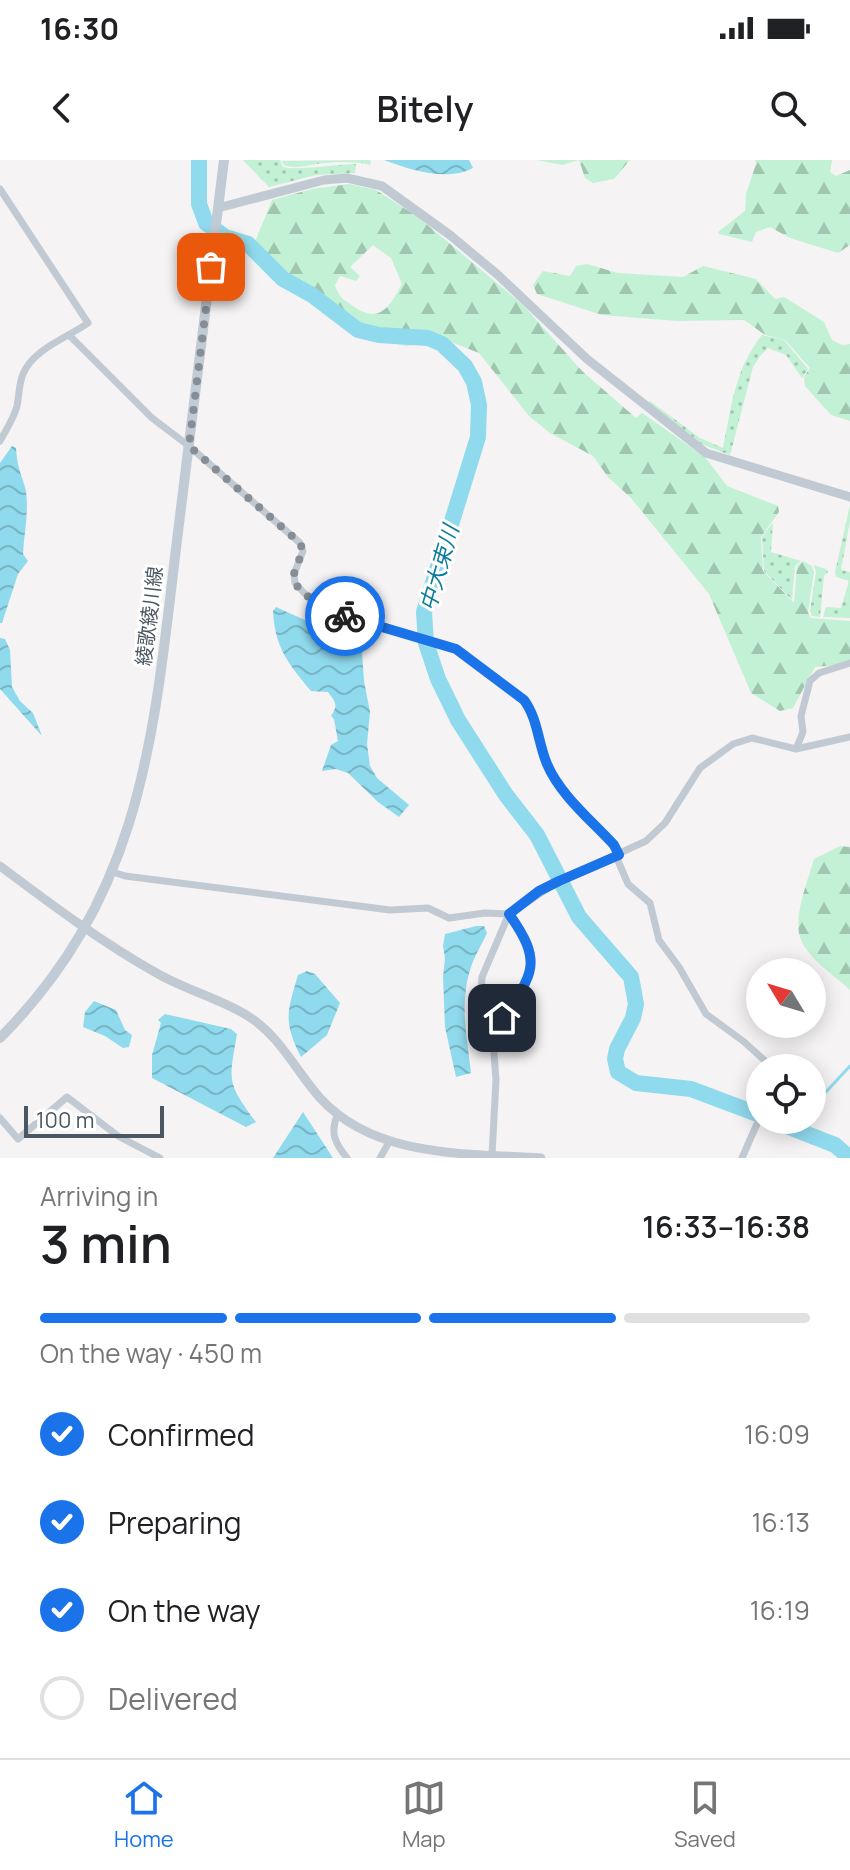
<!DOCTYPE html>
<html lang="en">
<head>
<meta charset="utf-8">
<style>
  body { margin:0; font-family:Manrope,"Noto Sans JP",sans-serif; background:#f6f6f6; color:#202124; height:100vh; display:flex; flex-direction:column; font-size:30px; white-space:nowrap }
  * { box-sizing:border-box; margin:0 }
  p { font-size:26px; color:#757577 }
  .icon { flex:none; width:44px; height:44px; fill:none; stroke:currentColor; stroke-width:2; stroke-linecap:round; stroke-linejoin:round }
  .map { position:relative; height:998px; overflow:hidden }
  .details { display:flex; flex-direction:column; background:#fff; flex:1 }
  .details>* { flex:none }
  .needle { width:52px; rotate:308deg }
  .tools { position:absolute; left:746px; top:798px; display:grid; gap:16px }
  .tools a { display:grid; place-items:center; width:80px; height:80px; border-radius:50%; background:#fff; box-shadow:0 4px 20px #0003; font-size:40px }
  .scale { position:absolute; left:24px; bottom:20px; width:140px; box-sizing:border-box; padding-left:8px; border:4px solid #4a5661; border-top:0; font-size:22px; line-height:28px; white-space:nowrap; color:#4a5661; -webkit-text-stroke:6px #fff; paint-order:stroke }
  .pin { position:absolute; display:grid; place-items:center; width:68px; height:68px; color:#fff; margin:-34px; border-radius:16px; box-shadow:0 4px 12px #0006 }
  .courier { position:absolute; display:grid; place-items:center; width:80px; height:80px; margin:-40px; border:6px solid #1a73e8; border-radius:50%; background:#fff; color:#222; box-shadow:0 2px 10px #0007 }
  .summary em { font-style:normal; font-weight:600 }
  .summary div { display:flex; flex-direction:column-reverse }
  .summary { display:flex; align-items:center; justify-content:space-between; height:136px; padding:0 40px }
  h1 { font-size:52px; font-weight:600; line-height:60px }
  .bar { display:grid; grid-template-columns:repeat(4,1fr); gap:12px 8px; align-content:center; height:96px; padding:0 40px }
  .bar i { height:10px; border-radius:6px; background:#e0e0e0 }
  .bar .current { background:#1a73e8 }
  .bar p { grid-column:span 4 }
  ol { padding:0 40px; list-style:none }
  li { display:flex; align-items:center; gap:24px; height:88px }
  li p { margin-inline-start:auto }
  li .icon { padding:8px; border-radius:50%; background:#1a73e8; color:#fff; stroke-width:4 }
  li:last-child { color:#757577 }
  li i { width:44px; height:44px; border:4px solid #e0e0e0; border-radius:50% }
  .status { display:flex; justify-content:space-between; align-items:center; height:56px; padding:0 40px; background:#fff; direction:ltr }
  .status svg { height:22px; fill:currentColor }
  header { display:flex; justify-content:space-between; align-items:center; height:104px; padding:0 40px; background:#fff; font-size:36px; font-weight:600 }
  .tabs { display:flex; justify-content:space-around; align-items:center; height:112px; border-top:2px solid #e0e0e0; background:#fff; font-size:22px; color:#757577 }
  .tabs a { display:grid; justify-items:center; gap:4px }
  .tabs .current { color:#1a73e8 }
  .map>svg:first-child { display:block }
  .grass { fill:url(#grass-dots) }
  .forest { fill:url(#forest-firs); fill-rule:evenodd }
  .water { fill:url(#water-waves) }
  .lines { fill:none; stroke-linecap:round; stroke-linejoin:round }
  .stream { stroke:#90daee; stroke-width:3 }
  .river { stroke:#90daee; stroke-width:16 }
  .minor { stroke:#c1cad2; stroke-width:7 }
  .tertiary { stroke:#c1cad2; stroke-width:9 }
  .secondary { stroke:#c1cbd6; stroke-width:10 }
  .done { stroke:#868d94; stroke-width:8; stroke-dasharray:0 14.4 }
  .route { stroke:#1a73e8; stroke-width:10 }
  .labels { text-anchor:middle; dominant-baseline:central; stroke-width:6; stroke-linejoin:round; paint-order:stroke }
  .street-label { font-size:20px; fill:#4a5661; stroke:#fff }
  .water-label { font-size:22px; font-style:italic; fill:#0c7c9b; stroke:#fff }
</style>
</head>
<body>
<div class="status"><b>16:30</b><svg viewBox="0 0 49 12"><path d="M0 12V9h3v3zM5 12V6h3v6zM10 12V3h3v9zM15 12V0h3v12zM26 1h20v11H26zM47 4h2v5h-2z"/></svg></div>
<header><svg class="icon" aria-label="back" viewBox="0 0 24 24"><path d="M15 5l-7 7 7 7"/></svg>Bitely<svg class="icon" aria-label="search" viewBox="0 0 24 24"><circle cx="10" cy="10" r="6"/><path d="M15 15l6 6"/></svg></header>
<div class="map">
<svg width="850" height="998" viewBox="0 0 850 998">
  <defs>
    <pattern id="grass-dots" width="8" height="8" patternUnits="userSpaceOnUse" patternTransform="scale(2)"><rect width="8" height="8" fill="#c3f1d5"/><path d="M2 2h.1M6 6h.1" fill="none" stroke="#a0c6b0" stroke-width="1.8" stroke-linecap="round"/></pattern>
    <pattern id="forest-firs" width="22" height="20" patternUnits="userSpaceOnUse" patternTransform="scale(2)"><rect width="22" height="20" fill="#c3f1d5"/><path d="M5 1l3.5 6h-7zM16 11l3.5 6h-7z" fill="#a0c6b0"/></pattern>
    <pattern id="water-waves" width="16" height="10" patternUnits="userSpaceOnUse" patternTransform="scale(2)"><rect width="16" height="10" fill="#90daee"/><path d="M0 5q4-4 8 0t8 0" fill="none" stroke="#78b4c4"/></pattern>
  </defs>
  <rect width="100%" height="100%" fill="#f5f3f3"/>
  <path class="grass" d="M243,0H280L283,7C295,11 339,4 356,4L355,13L316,15L269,27Z
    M762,175L784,180L808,209L802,218L786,195L768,188L760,196L753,207L730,295L701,284L648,243L650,241L700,278L723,288C732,245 734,211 762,175Z
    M850,345V361L841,410L850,412V458L823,457L826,447L841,448L849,421L836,417L835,412Z
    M773,362L771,392L801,401L795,406L792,440L764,411L762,377Z
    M814,405L826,409L828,412L824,416L820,457L812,456L810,451L816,412Z"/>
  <path class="forest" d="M369,0L371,1L370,5C355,1 339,2 324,3C310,4 297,10 284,5L282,1Z
    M537,0H630L614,19L593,23L585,18L579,0L562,5Z
    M755,0H832L830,12L836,16L850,10V85L838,93L790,78L770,67L756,72L752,82L719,74L718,72L745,51L746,34L756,4Z
    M349,24L376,30L418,57L523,145L582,211L636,258L642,253L705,297L727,326L778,346L779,352L761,377L763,411L794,443L797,406L803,401L812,406L814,412L808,452L811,458L850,461V504L815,507L793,548L780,551L751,533L709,434L631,338L608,317L593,296L550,273L529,256L479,193L451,182L406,186L371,179L311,130L285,115L255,82L272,40L312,29ZM373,85L391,98L402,124C388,150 378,165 350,144C341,138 338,135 335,125L340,116L356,121L360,116L350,107Z
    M587,104L618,113L683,117L703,106L756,119L775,139L784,137L824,162L832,180L842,185L850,184V261L831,255L805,226L804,217L810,208L785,180L765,175L744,160L677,161L602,155L537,134L533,125L543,111L570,116L576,106Z
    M840,686L850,687V830C835,816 809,799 801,780C792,759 808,720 814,699Z"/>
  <path class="water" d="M384,0H469L473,8C446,22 411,10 384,0Z
    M12,286L16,288C17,306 20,311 25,327C30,348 24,372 23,394L28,401L18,414L2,463H0V303Z
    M276,447L318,466L362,491L364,521L370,552L367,584L370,606L377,618L409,645L399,657L378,642L348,613L336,609L322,611L331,585L338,581L334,559L331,556C339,544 335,542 328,532L311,531C288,503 275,488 273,451Z
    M0,478L5,479L10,490L12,527L20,541L33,553L42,576L0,529Z
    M476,766H484L487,773C482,784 475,795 471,807C459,843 467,877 471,913L456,917L445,867L443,817L445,798L443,786L445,774Z
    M307,811L315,814L340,843L327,875L301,897C283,862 287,852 298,815Z
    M94,841L116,850L125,870L132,875L129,887L123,888L105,876L83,867L85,852Z
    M165,854L231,869L237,874C229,921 226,922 256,962L246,967L152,918V895L161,863L158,860Z
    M303,952L333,998H273Z"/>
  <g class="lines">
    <path class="stream" d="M812,947L850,906
      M792,969L795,966"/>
    <path class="river" d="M199,0V44L206,63L225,77L248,84L283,119L312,135L358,170L379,175L428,178L442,184L465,206L474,222L479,245L478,277L424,452L426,483L438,519L458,560L506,635L537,675L579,757L631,817L636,844L633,858L617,889L615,899L618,912L636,923L691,929L760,955
      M771,960L835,985L850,998"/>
    <path class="minor" d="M0,29L88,163C67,178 33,189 23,214C19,224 19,236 17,246C14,258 6,270 0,281
      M70,176L152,258L189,286L300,383L303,391L294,414L295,423L305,434L352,459L433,481L456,489L524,540C538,559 538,583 547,604C560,635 592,661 614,685L619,695
      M796,589L850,577
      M616,696L628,724L650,743L659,780L679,807L706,854L743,881L773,908
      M113,712L125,716L390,750L428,748L449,758L485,753L509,754
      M493,880C496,872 499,863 503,856C515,837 536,819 531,793C529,779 517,766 509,754
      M337,956C330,973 335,983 347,998
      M0,958L18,979L67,937L118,976L160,998
      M492,995L496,920L493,880L482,853L481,835L482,817L509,754L559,721L646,681L665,663L700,608L733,584L752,578L796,589L803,572L801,556L810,521L819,513L850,503
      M380,998L388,984
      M742,998L760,957"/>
    <path class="tertiary" d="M218,48L324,20L347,18L382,26L450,75L498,115L587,199L706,293L850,337
      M0,706C52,745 104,784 160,815C189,831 221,839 248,856C280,876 296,911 320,938C375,998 464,993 541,998"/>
    <path class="secondary" d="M0,878C147,730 154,566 178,372C194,248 208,124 224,0"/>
  </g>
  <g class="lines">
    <path class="done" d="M211,107L189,286L300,383L303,391C300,399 294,408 294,416C294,436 330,448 345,456"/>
    <path class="route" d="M345,456L456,489L524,540C538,559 538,583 547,604C560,635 592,661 614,685L619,695L559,721L539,731L509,754C543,802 534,814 502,858"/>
  </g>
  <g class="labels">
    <g class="street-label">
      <text transform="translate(149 456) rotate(-83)">綾歌綾川線</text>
    </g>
    <g class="water-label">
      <text transform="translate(439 408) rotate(-74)">中大束川</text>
    </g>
  </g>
</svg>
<div class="tools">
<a><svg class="needle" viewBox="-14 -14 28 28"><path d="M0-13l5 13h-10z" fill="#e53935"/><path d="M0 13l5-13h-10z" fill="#757577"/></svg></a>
<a><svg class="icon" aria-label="locate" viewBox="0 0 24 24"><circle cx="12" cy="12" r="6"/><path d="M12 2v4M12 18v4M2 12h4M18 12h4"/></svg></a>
</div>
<div class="scale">100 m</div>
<div class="pin" style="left:211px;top:107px;background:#ea580c"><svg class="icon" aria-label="bag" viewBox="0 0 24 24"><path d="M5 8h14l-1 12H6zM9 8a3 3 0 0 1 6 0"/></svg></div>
<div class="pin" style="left:502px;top:858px;background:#1f2937"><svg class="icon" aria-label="home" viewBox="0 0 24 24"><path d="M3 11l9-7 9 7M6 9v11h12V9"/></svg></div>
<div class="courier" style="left:345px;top:456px"><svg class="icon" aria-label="bike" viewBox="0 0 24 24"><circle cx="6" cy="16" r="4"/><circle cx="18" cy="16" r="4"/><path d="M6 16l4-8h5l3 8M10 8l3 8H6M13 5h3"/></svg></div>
</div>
<section class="details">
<div class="summary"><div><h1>3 min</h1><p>Arriving in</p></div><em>16:33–16:38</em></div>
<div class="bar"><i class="current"></i><i class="current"></i><i class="current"></i><i></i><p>On the way · 450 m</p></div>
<ol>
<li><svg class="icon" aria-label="check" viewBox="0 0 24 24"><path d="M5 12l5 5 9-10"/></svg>Confirmed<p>16:09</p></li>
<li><svg class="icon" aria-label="check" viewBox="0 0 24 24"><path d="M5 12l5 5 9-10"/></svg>Preparing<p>16:13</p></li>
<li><svg class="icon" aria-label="check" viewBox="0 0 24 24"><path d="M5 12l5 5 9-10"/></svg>On the way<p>16:19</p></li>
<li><i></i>Delivered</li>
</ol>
</section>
<nav class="tabs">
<a class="current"><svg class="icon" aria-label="home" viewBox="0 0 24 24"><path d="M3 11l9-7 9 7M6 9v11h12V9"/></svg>Home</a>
<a><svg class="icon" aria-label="map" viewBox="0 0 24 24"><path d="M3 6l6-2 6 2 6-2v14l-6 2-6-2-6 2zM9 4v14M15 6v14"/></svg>Map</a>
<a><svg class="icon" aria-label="saved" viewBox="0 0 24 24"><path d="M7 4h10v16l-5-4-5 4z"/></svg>Saved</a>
</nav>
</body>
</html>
